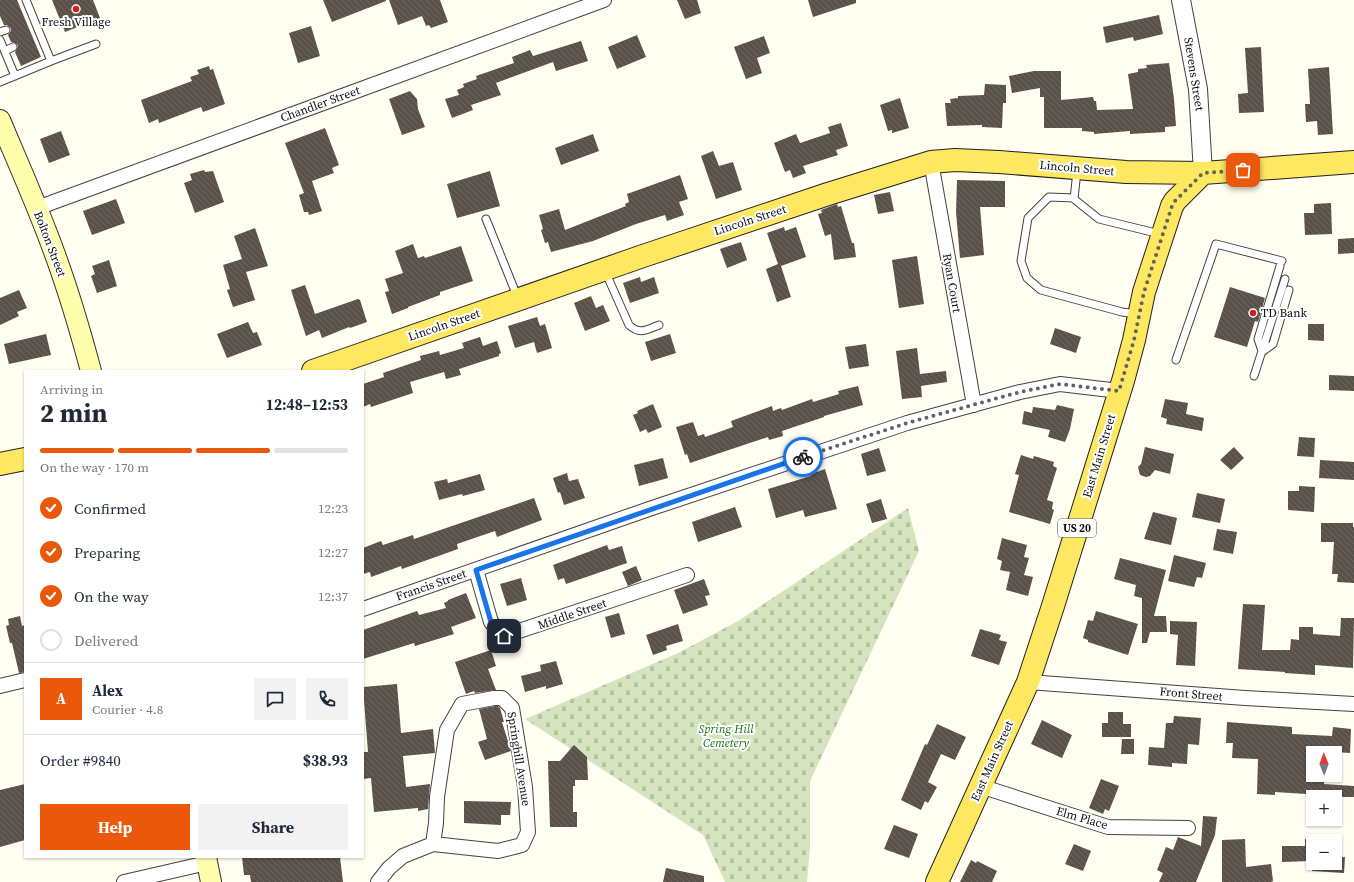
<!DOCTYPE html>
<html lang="en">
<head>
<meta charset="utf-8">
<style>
  body { margin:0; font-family:"Source Serif 4",serif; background:#f2f2f3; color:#1f2937; height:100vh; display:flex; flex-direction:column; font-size:15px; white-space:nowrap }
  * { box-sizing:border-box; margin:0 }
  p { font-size:13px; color:#747a83 }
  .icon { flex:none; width:22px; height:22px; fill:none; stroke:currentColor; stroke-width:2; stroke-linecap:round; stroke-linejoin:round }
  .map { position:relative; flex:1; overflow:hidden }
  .details { position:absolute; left:24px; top:370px; width:340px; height:488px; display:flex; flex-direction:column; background:#fff; border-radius:0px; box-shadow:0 1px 3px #0004 }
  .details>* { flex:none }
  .needle { width:26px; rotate:359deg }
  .controls { position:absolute; left:1306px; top:746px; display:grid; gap:8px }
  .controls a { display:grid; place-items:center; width:36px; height:36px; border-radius:0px; background:#fff; box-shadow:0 1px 3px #0004; font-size:20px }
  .pin { position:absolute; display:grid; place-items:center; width:34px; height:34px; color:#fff; margin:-17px; border-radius:8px; box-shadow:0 2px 6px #0006 }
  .courier { position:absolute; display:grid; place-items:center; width:40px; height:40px; margin:-20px; border:3px solid #1a73e8; border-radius:50%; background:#fff; color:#222; box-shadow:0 1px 5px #0007 }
  .headline em { font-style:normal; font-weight:700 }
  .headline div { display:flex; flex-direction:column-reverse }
  .headline { display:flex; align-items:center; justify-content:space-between; height:68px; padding:0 16px }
  h1 { font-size:26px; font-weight:700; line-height:30px }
  .bar { display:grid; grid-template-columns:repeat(4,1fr); gap:6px 4px; align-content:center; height:48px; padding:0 16px }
  .bar i { height:5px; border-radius:3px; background:#e0e1e3 }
  .bar .selected { background:#ea580c }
  .bar p { grid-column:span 4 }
  .line { display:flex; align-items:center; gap:10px; padding:0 16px; border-top:1px solid #e0e1e3 }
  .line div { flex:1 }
  .round { display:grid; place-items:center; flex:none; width:42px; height:42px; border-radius:0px; background:#f2f2f3 }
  ol { padding:0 16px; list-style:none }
  li { display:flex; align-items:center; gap:12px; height:44px }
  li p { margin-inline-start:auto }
  li .icon { padding:4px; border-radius:50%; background:#ea580c; color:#fff; stroke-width:4 }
  li:last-child { color:#747a83 }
  li i { width:22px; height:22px; border:2px solid #e0e1e3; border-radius:50% }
  .cta { display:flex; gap:8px; margin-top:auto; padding:8px 16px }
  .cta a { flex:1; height:46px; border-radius:0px; background:#ea580c; color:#fff; font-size:16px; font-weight:700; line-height:46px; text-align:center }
  .cta a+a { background:#f2f2f3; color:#1f2937 }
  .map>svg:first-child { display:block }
  .cemetery { fill:url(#cemetery-stones) }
  .building { fill:url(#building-back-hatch) }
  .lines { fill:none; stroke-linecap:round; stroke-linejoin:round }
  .service-casing { stroke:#424242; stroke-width:9 }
  .minor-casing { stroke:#424242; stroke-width:16 }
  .tertiary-casing { stroke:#424242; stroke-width:20 }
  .secondary-casing { stroke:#313131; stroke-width:22 }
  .primary-casing { stroke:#202020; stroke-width:24 }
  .service { stroke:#fff; stroke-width:7 }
  .minor { stroke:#fff; stroke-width:14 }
  .tertiary { stroke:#fff; stroke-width:18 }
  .secondary { stroke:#fffeac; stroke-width:20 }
  .primary { stroke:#ffe861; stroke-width:22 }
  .done { stroke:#63635e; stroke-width:4; stroke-dasharray:0 7.2 }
  .route { stroke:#1a73e8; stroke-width:5 }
  .poi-dot { fill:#cf2117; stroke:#fff; stroke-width:1.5 }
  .labels { text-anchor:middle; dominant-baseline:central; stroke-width:4; stroke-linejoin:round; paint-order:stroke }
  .shield { fill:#fff; stroke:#575757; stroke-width:1 }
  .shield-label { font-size:11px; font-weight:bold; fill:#0f0f0f }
  .poi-label { font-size:12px; fill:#0f0f0f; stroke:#fff }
  .street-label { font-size:12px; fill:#0f0f0f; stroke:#fff }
  .park-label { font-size:12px; font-style:italic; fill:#216f17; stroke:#fff }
</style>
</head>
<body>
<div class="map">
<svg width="1354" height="882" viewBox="0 0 1354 882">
  <defs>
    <pattern id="cemetery-stones" width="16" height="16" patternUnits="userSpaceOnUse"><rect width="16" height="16" fill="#d4e5be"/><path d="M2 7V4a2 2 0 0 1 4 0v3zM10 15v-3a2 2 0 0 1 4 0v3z" fill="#b5c3a2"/></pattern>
    <pattern id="building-back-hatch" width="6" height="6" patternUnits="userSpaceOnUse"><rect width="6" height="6" fill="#59514a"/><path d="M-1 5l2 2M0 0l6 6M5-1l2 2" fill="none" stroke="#6c6560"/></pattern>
  </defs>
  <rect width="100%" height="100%" fill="#fffef1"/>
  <path class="cemetery" d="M908,508L919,551L810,781V847L807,882H725L703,835L525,719L678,653L738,621Z"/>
  <path class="building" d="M0,0H17L41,57L21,66L15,52L17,49L18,45L15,43L11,42L8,35L11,31V28L7,25H4L0,16Z
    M52,0H93L100,18L65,32Z
    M323,0H386V1L332,22Z
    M389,0H440L448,22L431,28L429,25L426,26L422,16L398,25Z
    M677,0H697L701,13L685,19Z
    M808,0H856V3L813,17Z
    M1159,15L1163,34L1134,41L1133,37L1106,43L1103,27Z
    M311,26L320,56L298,63L289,33Z
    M637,35L646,57L617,69L608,47Z
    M764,36L770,53L757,58L762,73L746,79L734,47Z
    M581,41L588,61L556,71L553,62L496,83L501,95L471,105L473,110L452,118L445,99L459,95L457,90L464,87L463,84L477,79L476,76L514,63L512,57L530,50L533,56Z
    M1261,47L1264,112L1239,113L1238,94L1248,93L1245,48Z
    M1169,63L1174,99L1176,126L1165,127V132L1130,134V131L1094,134V132L1082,131V128H1044V97H1040V88L1012,93L1009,76L1034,71H1061V100L1093,97L1094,101H1096L1097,110L1133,109L1128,74L1138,72V69L1147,68L1146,65Z
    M209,66L210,70L213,69L225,104L203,112L201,107L159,123L158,119L149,123L141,100L192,81L190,77L199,74L197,70Z
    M1329,67L1333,134L1318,135L1317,121L1306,122L1305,104H1310L1308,69Z
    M985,84L1006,85V103H1003L1002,128L982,127V125L947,126L945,103H951L950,99L958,98V96L984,95Z
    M410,91L417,99L418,109L425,127L402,135L389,99Z
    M900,98L909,128L892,133V130L888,131L880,105Z
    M841,123L848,146L836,150L838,155L803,166L806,173L793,178L790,170L785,172L774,143L796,134L800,143L830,133L828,127Z
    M325,128L339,165L332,168L334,173L312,181L322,211L309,215L308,212H304L299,195L304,193L285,143Z
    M61,131L70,155L49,163L40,139Z
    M593,134L599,151L561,165L555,148Z
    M713,151L719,166L733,162L742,190L716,199L701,156Z
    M204,170L205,172L213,171L224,202L195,213L184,183L192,180L190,174Z
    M490,171L500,206L457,218L447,184Z
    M680,175L688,199L679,202L684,215L667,221L665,215L636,224L593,241L551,252L548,242L545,243L541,230L543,229L539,215L559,209L565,230L626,206L625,204L629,202L627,194Z
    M957,180L1005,181V207H980L984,255L960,258L956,212Z
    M890,192L894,211L878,214L874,195Z
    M116,199L125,223L92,235L83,211Z
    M1331,203L1332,234L1305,235L1304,213H1314V204Z
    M837,204L838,207L841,206L852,243H854L856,257L834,260L831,234L825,236L818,214L822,213L821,210Z
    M784,227L785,231L796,227L806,257L781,266L791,297L777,302L766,269L778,264L767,233Z
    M255,228L268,266L246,272L255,300L233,307L227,290L230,289L223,265L242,259L234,236Z
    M1354,238V253L1338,254V239Z
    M741,242L747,260L727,268L720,249Z
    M413,244L418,258L424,256L425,258L461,246L473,281L440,292V295L408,307V308L392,314L385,292L389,291L385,279L403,273L395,251Z
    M917,256L924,304L899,308L892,260Z
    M109,260L117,286L97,293L91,276L95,274L92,266Z
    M640,277L641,282L654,277L659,293L630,303L623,283Z
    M305,285L315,314L358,299L360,300L367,322L350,328L349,327L322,338L319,330L306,336L291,290Z
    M1230,287L1265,298L1258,322L1255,321L1247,347L1214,337Z
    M19,290L27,308L17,312L19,316L0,325V298Z
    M591,296L596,308L603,305L610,321L585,331L574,303Z
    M537,317L540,326L545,324L552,348L537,353L534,342L515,348L508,326Z
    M248,322L253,333L257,332L262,345L227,358L217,334Z
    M1308,324H1324V341L1308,340Z
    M1055,328L1081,337L1076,353L1050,344Z
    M46,334L51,355L9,364L4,344Z
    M670,334L676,353L651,361L645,342Z
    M480,337L483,346L497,341L501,353L499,354V356L459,369L461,375L446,379L444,372L410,382L413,393L371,407L370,404L363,407V384L384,377L383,373L421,360L420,356L439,351L440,355L464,348L462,343Z
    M866,344L869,366L849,369L845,347Z
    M917,348L920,374L946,371L947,382L921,386L922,397L902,399L896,351Z
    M1329,375L1354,376V391L1329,390Z
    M858,386L863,405L824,416V417L782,431L783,436L769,440L768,437L690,463L687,454L685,455L676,427L693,422L698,436L704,434L705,437L733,427L731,421L772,406L773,411L781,408L782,410L812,399L813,402L839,394L838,391Z
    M1165,399L1188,403L1186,414L1204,418L1202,431L1166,424L1167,419L1161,417Z
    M653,404L662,427L648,433L646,429L640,432L633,415L638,413L637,411Z
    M1057,405L1074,409L1070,429L1065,442L1048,437L1050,430L1022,424L1024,411L1032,413L1033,407L1055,410Z
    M1299,437L1315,438L1314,457L1297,456Z
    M1145,447L1174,454L1170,474L1155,470L1150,476L1146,477L1140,475L1138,467L1141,464Z
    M1234,447L1244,458L1231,470L1220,460Z
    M879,448L886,471L867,476L861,454Z
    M1021,455L1033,459L1034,456L1054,462L1053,466L1057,468L1047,500L1053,502L1052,509L1054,510L1050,524L1009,512L1019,475L1015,474Z
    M663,458L668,478L639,486L634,465Z
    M1320,460L1354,462V480L1319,478Z
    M825,469L837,509L805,517L803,510L776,518L768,489L811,476V474Z
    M567,473L569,481L578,479L585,498L564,505L560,492L558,493L553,478Z
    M480,474L485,490L463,496L462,494L439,500L434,482L447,479L448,483Z
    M1299,486L1315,487L1314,512L1288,510V491H1299Z
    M1197,493L1225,499L1220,523L1192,517Z
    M534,498L542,520L497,537L495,531L457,544L458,549L402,569L401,566L371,577L370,572L363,574V548L381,541L383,545L413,535L414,539Z
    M881,499L887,519L872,523L866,504Z
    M735,507L742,527L698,542L692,522Z
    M1153,512L1177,518L1171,545L1144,539Z
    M1321,523H1353V527H1354V583L1337,582L1338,574H1332L1334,542H1321Z
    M1217,529L1237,532L1233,554L1213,550Z
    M1002,538L1027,545L1024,557L1029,558L1024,575L1033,577L1028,596L1006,590L1010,572L1000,570L1002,561L997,559Z
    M607,545L609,550L622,546L627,563L566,584L564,578L558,580L553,565Z
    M1174,555L1206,563L1202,578L1197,577L1194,587L1168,581Z
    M1120,558L1166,570L1154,616H1166L1167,632H1150L1147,643H1142V598L1134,596L1136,585L1114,579Z
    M636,566L642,580L628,586L622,572Z
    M521,578L527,600L507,606L500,584Z
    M704,579L710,595L705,596L708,605L683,614L674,590Z
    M466,593L476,618L451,627L454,634L415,646L414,643L363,659V630L417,611L419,615L446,608L444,603L448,601V600Z
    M1243,604L1265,605L1262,650H1290L1291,639L1299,640V627H1313V634L1340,636L1341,618H1354L1353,668L1315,665V675L1285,673V672L1238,669Z
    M1096,611L1138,624L1128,655L1088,642V640L1083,638L1088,620L1093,621Z
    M619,613L625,634L611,638L605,617Z
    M20,616L22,626L25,625V672L19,673L12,643H10L6,626L9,625L8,619Z
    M1170,621L1197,622L1195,666L1176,665L1178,635L1170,634Z
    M678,624L683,641L666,646L667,650L653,655L646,635Z
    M980,629L1001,635L999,640L1007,642L999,665L971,656Z
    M491,650L496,666L488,669L496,690L475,693L474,691L466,694L455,662Z
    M556,661L563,684L546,689V686L525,692L521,676L541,671L540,665Z
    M397,684L401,733L433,729L435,753L403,756L406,787L430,784L428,809L418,811V808L374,812L371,778L363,779V752H368L363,687Z
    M495,706H498L500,708L504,722H502L511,751L485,760L478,742L487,739L479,709Z
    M1108,712H1123V724H1131V737H1102V723H1108Z
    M1174,716L1201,718L1199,745L1188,744L1187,764L1172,763V767L1148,765L1149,747L1164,748L1166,723H1173Z
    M1042,720L1072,735L1062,758L1031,744Z
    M1227,722L1292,727V734L1332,736L1333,727L1351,729L1350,753L1320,751V753H1313V775H1319V777L1324,778V784L1354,786V797H1322V795L1275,792V795L1257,794L1258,759L1232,758L1233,743H1226Z
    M937,724L966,737L955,760L941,754L928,782L937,787L928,803L925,801L921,810L901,800L925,744L927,745Z
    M1122,739H1134V754H1121Z
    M574,745L587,757L588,780H575V786H573V812H577V827H550L548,761H560Z
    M1101,779L1119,786L1109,811L1105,809L1103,814L1089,808Z
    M25,784V840L0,847V790Z
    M464,801L511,802L510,815H501V825L464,823Z
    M1203,816L1217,817L1215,835L1196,882H1159L1163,873L1157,870L1166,847L1173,850L1178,837L1201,846Z
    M894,825L918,834L909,858L884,849Z
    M1245,839L1246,867L1271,864L1273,881L1271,882H1222V840Z
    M1305,839L1327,840L1313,841V863H1335V854L1341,855V857H1345L1344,873L1312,871V861L1282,862V846H1305Z
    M1074,844L1091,851L1083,871L1065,864Z
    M242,857H340L343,882H251L250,875H244Z
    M971,860L976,863L977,861L997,871L992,882H960Z
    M666,868L704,876V882H663Z"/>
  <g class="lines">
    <defs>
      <path id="service" d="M0,32L6,30
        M0,40L15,76
        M5,51L13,47
        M51,61L96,44
        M0,82L51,61L26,0
        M1077,171L1074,199L1099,219L1160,234
        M1074,198L1049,197L1028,218L1021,261L1027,278L1041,290L1122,312L1137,314
        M486,219L517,296
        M605,271L629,325C640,335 646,330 659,325
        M1262,351L1258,339L1280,266
        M1262,352L1273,344L1289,290
        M1176,360L1216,244L1282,261
        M1254,376L1285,279"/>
      <path id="minor" d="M931,162L974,405
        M37,208L604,0
        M476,570L491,622L504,636L687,575
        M363,609L652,508L907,423L1020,392L1060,384L1119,391
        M1028,682L1245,698L1354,704
        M0,686L25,680
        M980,786L1108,827L1188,828
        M124,882L207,863
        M378,882L389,868L403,856L433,844L498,851L522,845L528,832L525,787L512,708L502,698H494L462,704L447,730L437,797L436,823L433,844"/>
      <path id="tertiary" d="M1181,0L1198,89L1203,173"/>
      <path id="secondary" d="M0,120C18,163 37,205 53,249C68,289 80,330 91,371
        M206,857L211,882"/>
      <path id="primary" d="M313,371L643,256L828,194L931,162L955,160L999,162L1126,172L1203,173L1354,162
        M0,464L25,459
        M937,882L1028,682L1053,606L1123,381L1134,340L1144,292L1172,206L1175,201L1203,173"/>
    </defs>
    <use href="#service" class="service-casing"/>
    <use href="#minor" class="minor-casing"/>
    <use href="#tertiary" class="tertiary-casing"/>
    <use href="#secondary" class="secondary-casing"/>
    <use href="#primary" class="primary-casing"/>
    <use href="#service" class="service"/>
    <use href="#minor" class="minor"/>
    <use href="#tertiary" class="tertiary"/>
    <use href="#secondary" class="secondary"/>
    <use href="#primary" class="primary"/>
  </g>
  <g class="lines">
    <path class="done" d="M803,457L907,423L1020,392L1060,384L1119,391L1134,340L1144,292L1172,206L1175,201L1203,173L1243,170"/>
    <path class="route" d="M504,636L491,622L476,570L803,457"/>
  </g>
  <g class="poi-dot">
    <circle cx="76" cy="9" r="4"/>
    <circle cx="1253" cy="313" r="4"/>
  </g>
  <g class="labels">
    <rect class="shield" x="1058" y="519" width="38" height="18" rx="3"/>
    <g class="shield-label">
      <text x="1077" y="528">US 20</text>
    </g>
    <g class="poi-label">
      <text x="76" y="22">Fresh Village</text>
      <text x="1261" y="313" text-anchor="start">TD Bank</text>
    </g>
    <g class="street-label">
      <text transform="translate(1194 74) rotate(81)">Stevens Street</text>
      <text transform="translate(320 104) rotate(-20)">Chandler Street</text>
      <text transform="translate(1077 168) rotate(5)">Lincoln Street</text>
      <text transform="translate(750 220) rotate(-18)">Lincoln Street</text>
      <text transform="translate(50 244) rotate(69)">Bolton Street</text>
      <text transform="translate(952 283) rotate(80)">Ryan Court</text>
      <text transform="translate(444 325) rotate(-19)">Lincoln Street</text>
      <text transform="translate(1099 456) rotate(-73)">East Main Street</text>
      <text transform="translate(431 585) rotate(-19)">Francis Street</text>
      <text transform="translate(572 614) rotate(-19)">Middle Street</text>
      <text transform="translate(1191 694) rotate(5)">Front Street</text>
      <text transform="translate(519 759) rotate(81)">Springhill Avenue</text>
      <text transform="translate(992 761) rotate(-66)">East Main Street</text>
      <text transform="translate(1082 818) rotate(16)">Elm Place</text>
    </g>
    <g class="park-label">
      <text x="726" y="729">Spring Hill<tspan x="726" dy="14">Cemetery</tspan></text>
    </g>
  </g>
</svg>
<div class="controls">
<a><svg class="needle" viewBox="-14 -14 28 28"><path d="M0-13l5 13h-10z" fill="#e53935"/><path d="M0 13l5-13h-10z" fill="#747a83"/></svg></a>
<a>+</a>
<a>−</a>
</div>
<div class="pin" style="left:1243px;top:170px;background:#ea580c"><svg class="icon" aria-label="bag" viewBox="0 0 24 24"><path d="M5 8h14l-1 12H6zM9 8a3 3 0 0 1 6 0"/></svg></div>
<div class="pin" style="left:504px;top:636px;background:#1f2937"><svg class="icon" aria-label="home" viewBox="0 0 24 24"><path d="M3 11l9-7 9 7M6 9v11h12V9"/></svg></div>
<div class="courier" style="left:803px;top:457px"><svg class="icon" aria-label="bike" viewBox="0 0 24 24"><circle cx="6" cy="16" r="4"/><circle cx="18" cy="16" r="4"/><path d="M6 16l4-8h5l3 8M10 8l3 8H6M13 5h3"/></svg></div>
<section class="details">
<div class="headline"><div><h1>2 min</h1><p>Arriving in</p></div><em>12:48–12:53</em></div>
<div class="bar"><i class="selected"></i><i class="selected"></i><i class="selected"></i><i></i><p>On the way · 170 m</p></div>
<ol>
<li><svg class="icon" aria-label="check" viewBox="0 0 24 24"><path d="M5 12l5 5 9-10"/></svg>Confirmed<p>12:23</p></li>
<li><svg class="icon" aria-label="check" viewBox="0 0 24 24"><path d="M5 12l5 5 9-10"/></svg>Preparing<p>12:27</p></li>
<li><svg class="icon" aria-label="check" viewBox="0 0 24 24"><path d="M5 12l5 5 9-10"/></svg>On the way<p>12:37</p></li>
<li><i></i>Delivered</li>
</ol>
<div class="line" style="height:72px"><b class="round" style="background:#ea580c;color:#fff">A</b><div><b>Alex</b><p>Courier · 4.8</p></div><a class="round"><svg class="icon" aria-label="chat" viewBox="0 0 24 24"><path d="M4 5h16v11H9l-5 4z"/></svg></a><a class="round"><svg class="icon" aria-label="phone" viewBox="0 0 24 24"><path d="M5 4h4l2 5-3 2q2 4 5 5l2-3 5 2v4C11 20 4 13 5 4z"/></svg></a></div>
<div class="line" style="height:52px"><div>Order #9840</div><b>$38.93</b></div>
<div class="cta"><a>Help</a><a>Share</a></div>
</section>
</div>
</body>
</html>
